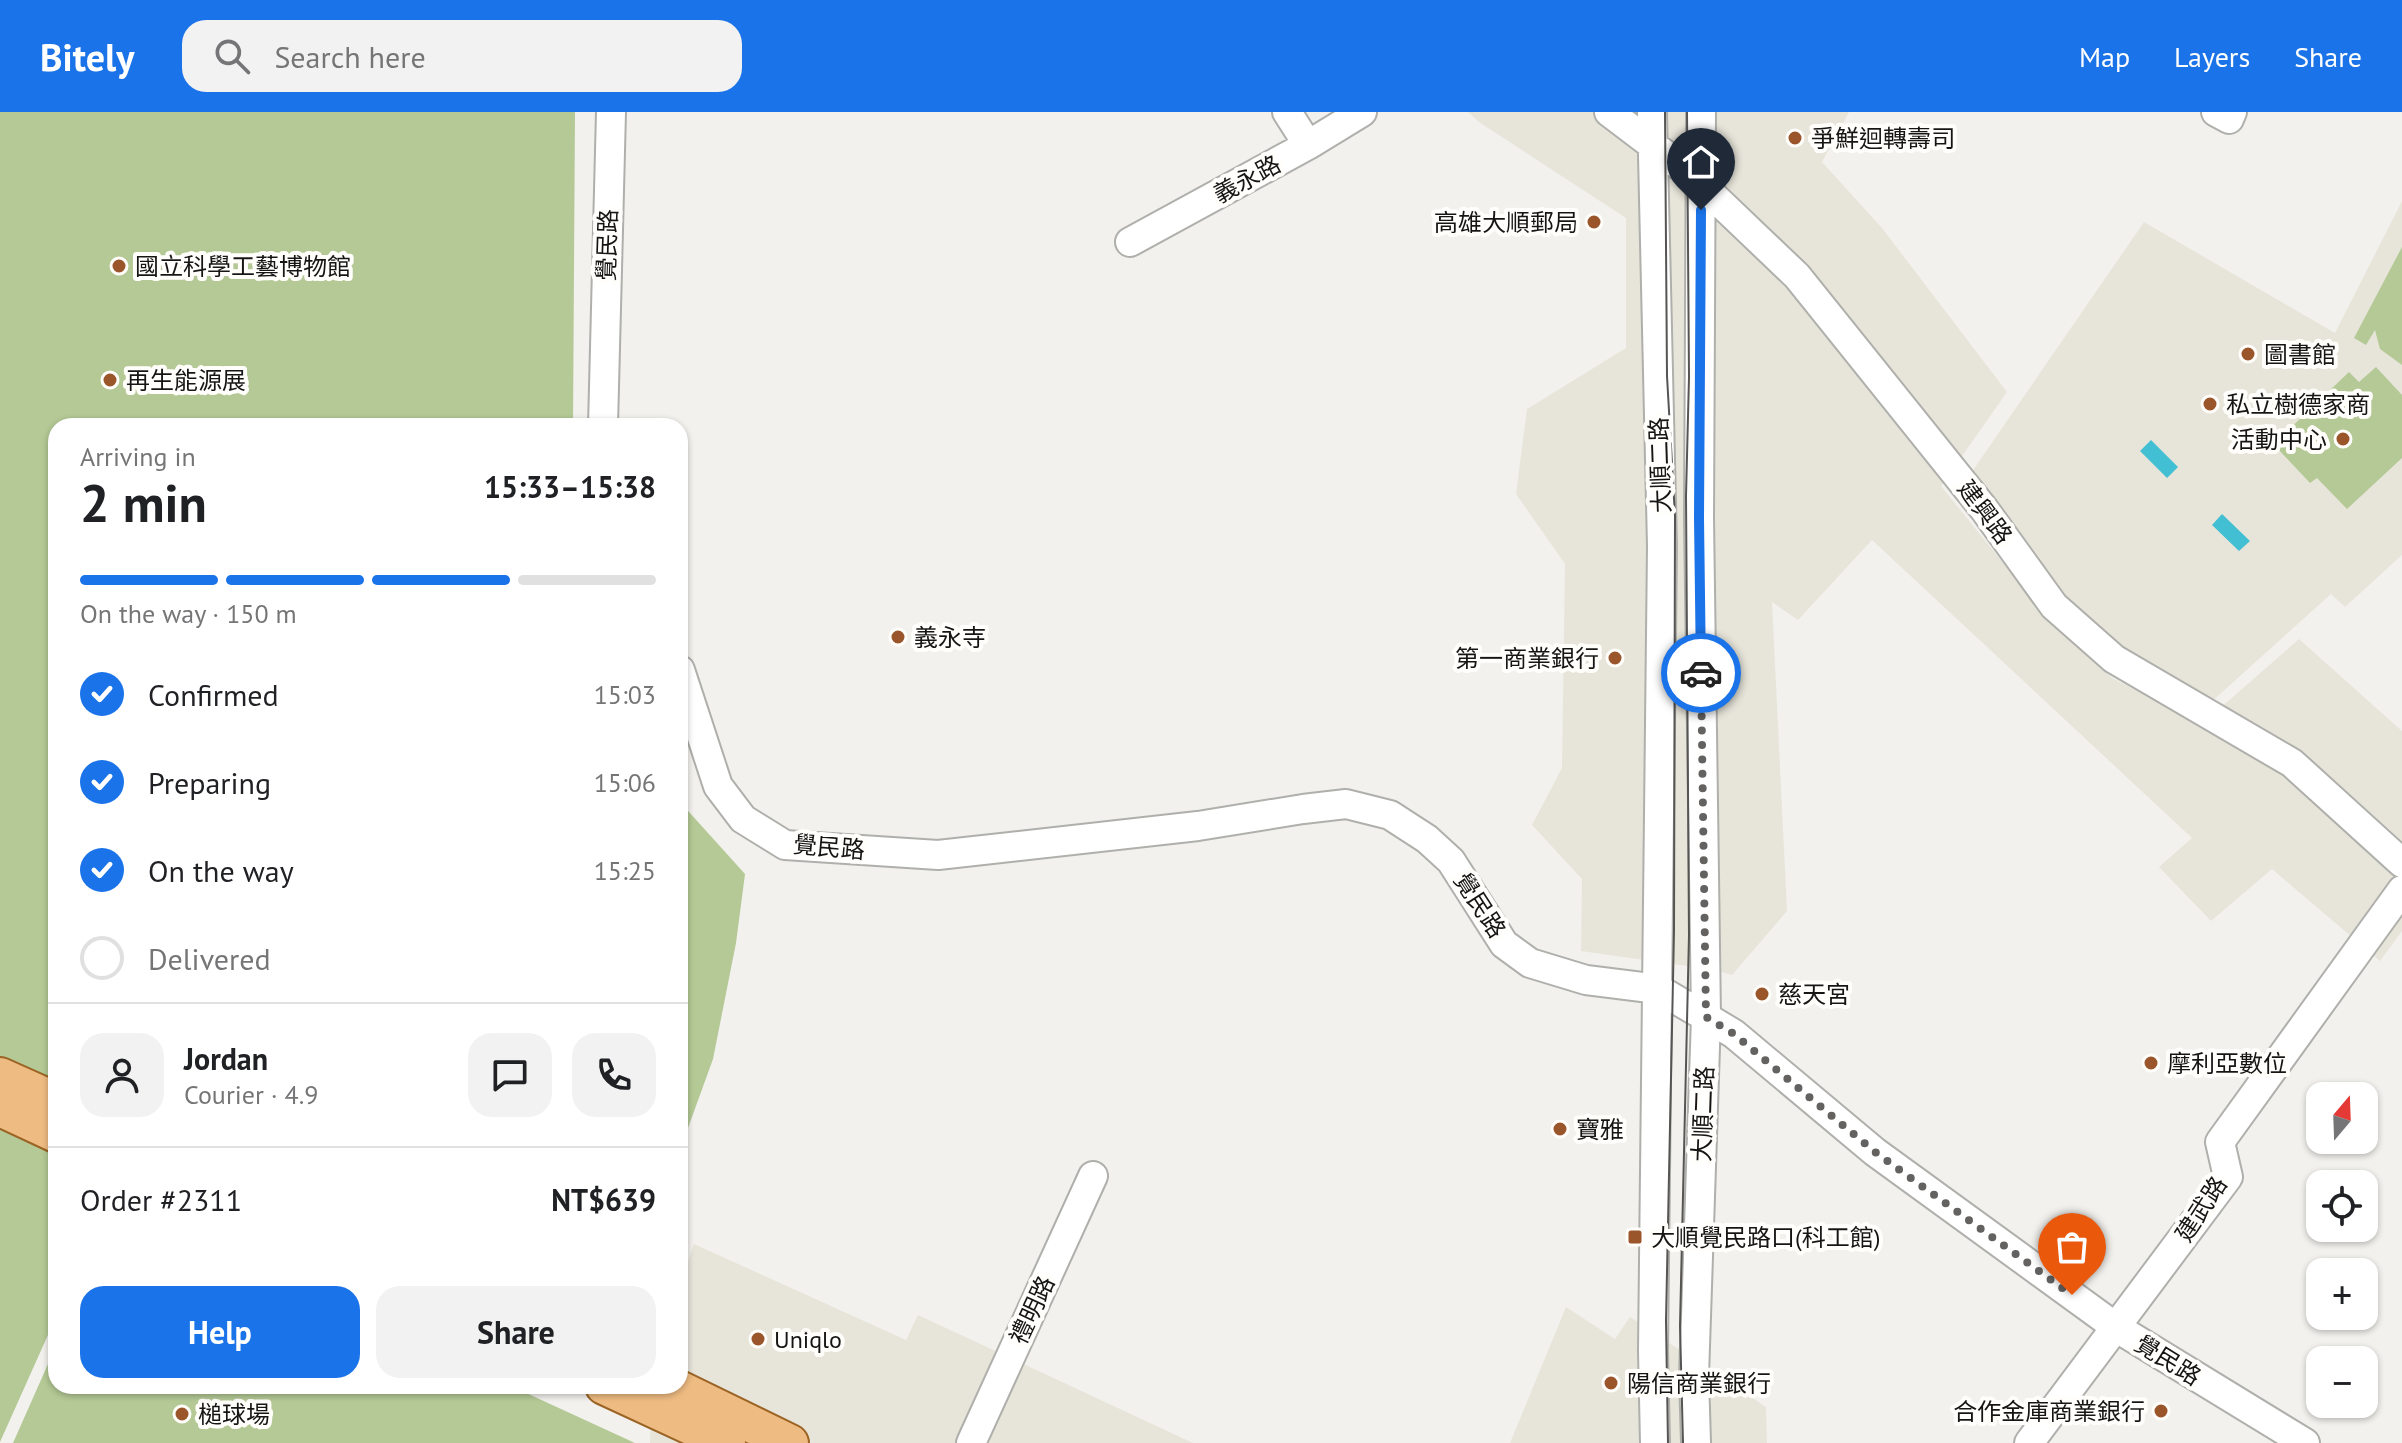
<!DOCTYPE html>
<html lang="en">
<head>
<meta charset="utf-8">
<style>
  body { margin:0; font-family:"PT Sans","Noto Sans TC",sans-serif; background:#f2f2f2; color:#202124; height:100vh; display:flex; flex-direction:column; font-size:30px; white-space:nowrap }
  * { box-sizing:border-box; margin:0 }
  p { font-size:26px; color:#757577 }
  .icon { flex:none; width:44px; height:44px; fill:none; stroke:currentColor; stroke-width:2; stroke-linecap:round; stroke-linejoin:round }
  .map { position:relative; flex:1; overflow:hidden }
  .details { position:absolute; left:48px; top:306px; width:640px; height:976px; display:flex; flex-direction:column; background:#fff; border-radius:24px; box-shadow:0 2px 6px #0004 }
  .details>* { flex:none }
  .needle { width:52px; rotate:19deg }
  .fabs { position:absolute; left:2306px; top:970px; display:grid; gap:16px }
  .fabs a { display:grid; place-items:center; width:72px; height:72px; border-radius:16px; background:#fff; box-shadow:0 2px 6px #0004; font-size:40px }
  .pin { position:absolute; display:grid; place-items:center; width:68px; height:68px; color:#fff; margin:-82px -34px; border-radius:50% 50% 50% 0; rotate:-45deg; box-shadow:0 0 8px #0007 }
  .pin .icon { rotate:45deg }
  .courier { position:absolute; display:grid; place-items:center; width:80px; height:80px; margin:-40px; border:6px solid #1a73e8; border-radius:50%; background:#fff; color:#222; box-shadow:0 2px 10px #0007 }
  .head em { font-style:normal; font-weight:600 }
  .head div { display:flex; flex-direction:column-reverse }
  .head { display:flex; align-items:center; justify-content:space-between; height:136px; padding:0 32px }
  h1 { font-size:52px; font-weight:600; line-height:60px }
  .bar { display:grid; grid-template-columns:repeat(4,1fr); gap:12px 8px; align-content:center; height:96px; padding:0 32px }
  .bar i { height:10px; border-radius:6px; background:#e0e0e0 }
  .bar .current { background:#1a73e8 }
  .bar p { grid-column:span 4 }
  .line { display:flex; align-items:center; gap:20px; padding:0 32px; border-top:2px solid #e0e0e0 }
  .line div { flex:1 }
  .round { display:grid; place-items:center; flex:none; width:84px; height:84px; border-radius:24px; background:#f2f2f2 }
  ol { padding:0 32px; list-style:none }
  li { display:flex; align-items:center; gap:24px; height:88px }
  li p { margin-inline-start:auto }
  li .icon { padding:8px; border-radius:50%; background:#1a73e8; color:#fff; stroke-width:4 }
  li:last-child { color:#757577 }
  li i { width:44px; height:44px; border:4px solid #e0e0e0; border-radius:50% }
  .button { display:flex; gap:16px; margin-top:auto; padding:16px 32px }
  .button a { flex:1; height:92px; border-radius:24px; background:#1a73e8; color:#fff; font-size:32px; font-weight:600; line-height:92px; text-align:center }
  .button a+a { background:#f2f2f2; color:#202124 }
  header { display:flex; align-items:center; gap:48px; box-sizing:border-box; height:112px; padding:0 40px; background:#1a73e8; color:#fff }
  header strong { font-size:38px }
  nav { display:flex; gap:44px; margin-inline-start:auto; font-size:28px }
  .search { width:560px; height:72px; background:#f2f2f2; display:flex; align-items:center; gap:20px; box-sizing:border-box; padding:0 28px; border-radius:24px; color:#757577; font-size:30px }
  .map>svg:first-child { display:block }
  .built { fill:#e7e5da }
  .green { fill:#b4c995 }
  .water { fill:#42bfd2 }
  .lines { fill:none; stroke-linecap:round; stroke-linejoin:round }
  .minor-casing { stroke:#afafab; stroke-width:32 }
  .major-casing { stroke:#9b6425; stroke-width:40 }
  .minor { stroke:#fff; stroke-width:28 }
  .major { stroke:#eebb82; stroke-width:36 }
  .tram { stroke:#565553; stroke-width:2 }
  .done { stroke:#636260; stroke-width:8; stroke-dasharray:0 14.4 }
  .route { stroke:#1a73e8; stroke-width:10 }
  .poi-dot { fill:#9a552a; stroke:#fffefb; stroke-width:3 }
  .labels { text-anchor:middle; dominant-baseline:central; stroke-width:8; stroke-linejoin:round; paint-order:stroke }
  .poi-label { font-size:24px; fill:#161514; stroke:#fffefb; text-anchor:start }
  .street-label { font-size:24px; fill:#161514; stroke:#fffefb }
</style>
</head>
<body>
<header>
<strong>Bitely</strong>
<div class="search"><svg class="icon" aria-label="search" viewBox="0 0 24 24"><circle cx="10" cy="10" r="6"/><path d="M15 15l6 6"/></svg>Search here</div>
<nav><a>Map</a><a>Layers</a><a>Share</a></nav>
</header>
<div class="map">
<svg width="2402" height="1331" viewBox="0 0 2402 1331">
  <rect width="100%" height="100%" fill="#f2f1ed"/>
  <path class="built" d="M1468,0H1849L1822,50L1882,116L2007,280L1941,374L2051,510L2112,566L2202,612L2299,527L2402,619V819L2380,849L2272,757L2211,809L2159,755L2192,726L1872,428L1798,508L1772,490L1787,799L1732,863L1715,858L1581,839L1582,767L1532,713L1562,656L1565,452L1516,382L1527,297L1626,236V106L1479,10Z
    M2402,89V443L2345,495L2331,482L2209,592L2167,571L2075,499L1969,364L2144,110L2335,221Z
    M694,1132L906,1228L918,1203L1193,1331H650L652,1274H680V1172Z
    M1566,1195L1615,1227L1630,1205L1766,1295L1767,1331H1510Z"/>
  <path class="green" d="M0,0H575L573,314H56V1205L0,1330Z
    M2402,135V253L2380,237L2375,218L2366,233L2354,226Z
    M2376,255L2402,283V346L2347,397L2317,366L2310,371L2278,337L2286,330L2281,325L2349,260L2359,270Z
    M680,690L745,762L736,831L713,947L680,1038Z
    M56,1234V1274H511L635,1331H13Z"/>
  <path class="water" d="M2151,328L2178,355L2167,366L2140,339Z
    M2222,402L2250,429L2239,439L2212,413Z"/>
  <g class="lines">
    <defs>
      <path id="minor" d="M1287,0L1308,33
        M1609,0L1688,60L1797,164L1984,397L2054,494L2114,547L2292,651L2402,751
        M1652,0L1662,434L1653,1239L1655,1331
        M2216,0L2229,7L2232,0
        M1130,130L1308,33L1362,0
        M603,314L611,0
        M680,558L718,674L743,707L785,733L938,743L1198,714L1303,697L1346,692L1390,703L1427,727L1451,749L1504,832L1530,851L1586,868L1658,877L1706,905L1734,922L1875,1040L2117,1216L2305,1331
        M971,1331L1093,1064
        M1696,1331L1694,1264L1706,905L1699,406L1701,0
        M2029,1331L2228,1065L2220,1030L2402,778"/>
      <path id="major" d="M0,964L56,989
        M0,996L56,1022
        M604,1274L727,1331
        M673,1274L790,1331"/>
    </defs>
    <use href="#minor" class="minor-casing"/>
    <use href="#major" class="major-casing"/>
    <use href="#minor" class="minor"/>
    <use href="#major" class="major"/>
    <path class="tram" d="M1665,0L1667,264L1675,404L1674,819L1666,1209L1668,1331
      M1683,1331L1680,1214L1689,823L1686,384L1689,265L1687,0"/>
  </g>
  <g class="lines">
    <path class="done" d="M1701,561L1706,905L1734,922L1875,1040L2072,1183"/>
    <path class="route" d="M1701,98L1699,406L1701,561"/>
  </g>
  <g class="poi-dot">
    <circle cx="1795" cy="26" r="8"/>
    <circle cx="1594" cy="110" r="8"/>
    <circle cx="119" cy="154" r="8"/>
    <circle cx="2248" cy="242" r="8"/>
    <circle cx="110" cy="268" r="8"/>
    <circle cx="2210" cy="292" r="8"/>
    <circle cx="2343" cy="327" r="8"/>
    <circle cx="898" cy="525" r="8"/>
    <circle cx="1615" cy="546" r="8"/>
    <circle cx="1762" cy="882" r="8"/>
    <circle cx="2151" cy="951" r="8"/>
    <circle cx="1560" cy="1017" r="8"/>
    <rect x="1627" y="1117" width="16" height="16" rx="4"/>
    <circle cx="758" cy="1227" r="8"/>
    <circle cx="1611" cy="1271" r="8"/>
    <circle cx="2161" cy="1299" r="8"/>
    <circle cx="182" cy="1302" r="8"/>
  </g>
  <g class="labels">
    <g class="poi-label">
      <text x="1811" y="26">爭鮮迴轉壽司</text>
      <text x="1578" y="110" text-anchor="end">高雄大順郵局</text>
      <text x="135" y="154">國立科學工藝博物館</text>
      <text x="2264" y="242">圖書館</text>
      <text x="126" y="268">再生能源展</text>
      <text x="2226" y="292">私立樹德家商</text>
      <text x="2327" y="327" text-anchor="end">活動中心</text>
      <text x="914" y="525">義永寺</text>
      <text x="1599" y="546" text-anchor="end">第一商業銀行</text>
      <text x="1778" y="882">慈天宮</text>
      <text x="2167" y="951">摩利亞數位</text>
      <text x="1576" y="1017">寶雅</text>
      <text x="1651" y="1125">大順覺民路口(科工館)</text>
      <text x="774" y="1227">Uniqlo</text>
      <text x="1627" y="1271">陽信商業銀行</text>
      <text x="2145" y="1299" text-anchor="end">合作金庫商業銀行</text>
      <text x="198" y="1302">槌球場</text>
    </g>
    <g class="street-label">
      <text transform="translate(1247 67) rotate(-28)">義永路</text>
      <text transform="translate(607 133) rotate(-88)">覺民路</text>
      <text transform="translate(1660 353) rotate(-92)">大順二路</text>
      <text transform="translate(1985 400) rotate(53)">建興路</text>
      <text transform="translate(829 735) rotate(5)">覺民路</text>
      <text transform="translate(1480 793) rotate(57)">覺民路</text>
      <text transform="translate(1703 1002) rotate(-88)">大順二路</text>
      <text transform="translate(2201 1097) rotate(-57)">建武路</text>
      <text transform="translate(1032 1198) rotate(-65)">禮明路</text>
      <text transform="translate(2168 1248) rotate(32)">覺民路</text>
    </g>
  </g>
</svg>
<div class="fabs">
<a><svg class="needle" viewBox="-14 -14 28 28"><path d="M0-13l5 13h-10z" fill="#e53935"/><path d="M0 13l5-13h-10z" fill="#757577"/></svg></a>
<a><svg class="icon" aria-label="locate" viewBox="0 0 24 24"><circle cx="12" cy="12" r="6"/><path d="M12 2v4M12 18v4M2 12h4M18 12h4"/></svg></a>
<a>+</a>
<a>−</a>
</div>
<div class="pin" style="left:2072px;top:1183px;background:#ea580c"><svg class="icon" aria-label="bag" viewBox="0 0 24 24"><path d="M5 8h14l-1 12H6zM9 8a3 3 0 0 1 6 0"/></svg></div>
<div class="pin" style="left:1701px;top:98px;background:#1f2937"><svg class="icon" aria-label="home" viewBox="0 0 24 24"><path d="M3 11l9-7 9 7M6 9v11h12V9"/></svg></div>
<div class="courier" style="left:1701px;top:561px"><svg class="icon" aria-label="car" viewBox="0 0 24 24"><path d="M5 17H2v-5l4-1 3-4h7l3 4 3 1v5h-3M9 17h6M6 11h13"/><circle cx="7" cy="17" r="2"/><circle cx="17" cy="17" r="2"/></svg></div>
<section class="details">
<div class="head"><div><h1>2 min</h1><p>Arriving in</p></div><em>15:33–15:38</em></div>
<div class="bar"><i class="current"></i><i class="current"></i><i class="current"></i><i></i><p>On the way · 150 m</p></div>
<ol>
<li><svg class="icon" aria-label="check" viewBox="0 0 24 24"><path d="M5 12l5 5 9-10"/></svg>Confirmed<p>15:03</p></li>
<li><svg class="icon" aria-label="check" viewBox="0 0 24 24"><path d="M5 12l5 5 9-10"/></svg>Preparing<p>15:06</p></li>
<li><svg class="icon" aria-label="check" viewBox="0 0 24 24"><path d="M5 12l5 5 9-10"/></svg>On the way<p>15:25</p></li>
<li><i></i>Delivered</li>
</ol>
<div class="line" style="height:144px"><a class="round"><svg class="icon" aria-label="person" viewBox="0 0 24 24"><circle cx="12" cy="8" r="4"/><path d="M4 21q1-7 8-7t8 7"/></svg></a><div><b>Jordan</b><p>Courier · 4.9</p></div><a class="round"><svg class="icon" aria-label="chat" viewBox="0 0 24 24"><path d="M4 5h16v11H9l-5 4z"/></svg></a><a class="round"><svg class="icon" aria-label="phone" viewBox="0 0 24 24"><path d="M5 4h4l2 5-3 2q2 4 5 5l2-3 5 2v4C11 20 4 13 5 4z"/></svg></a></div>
<div class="line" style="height:104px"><div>Order #2311</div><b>NT$639</b></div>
<div class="button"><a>Help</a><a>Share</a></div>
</section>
</div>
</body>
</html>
